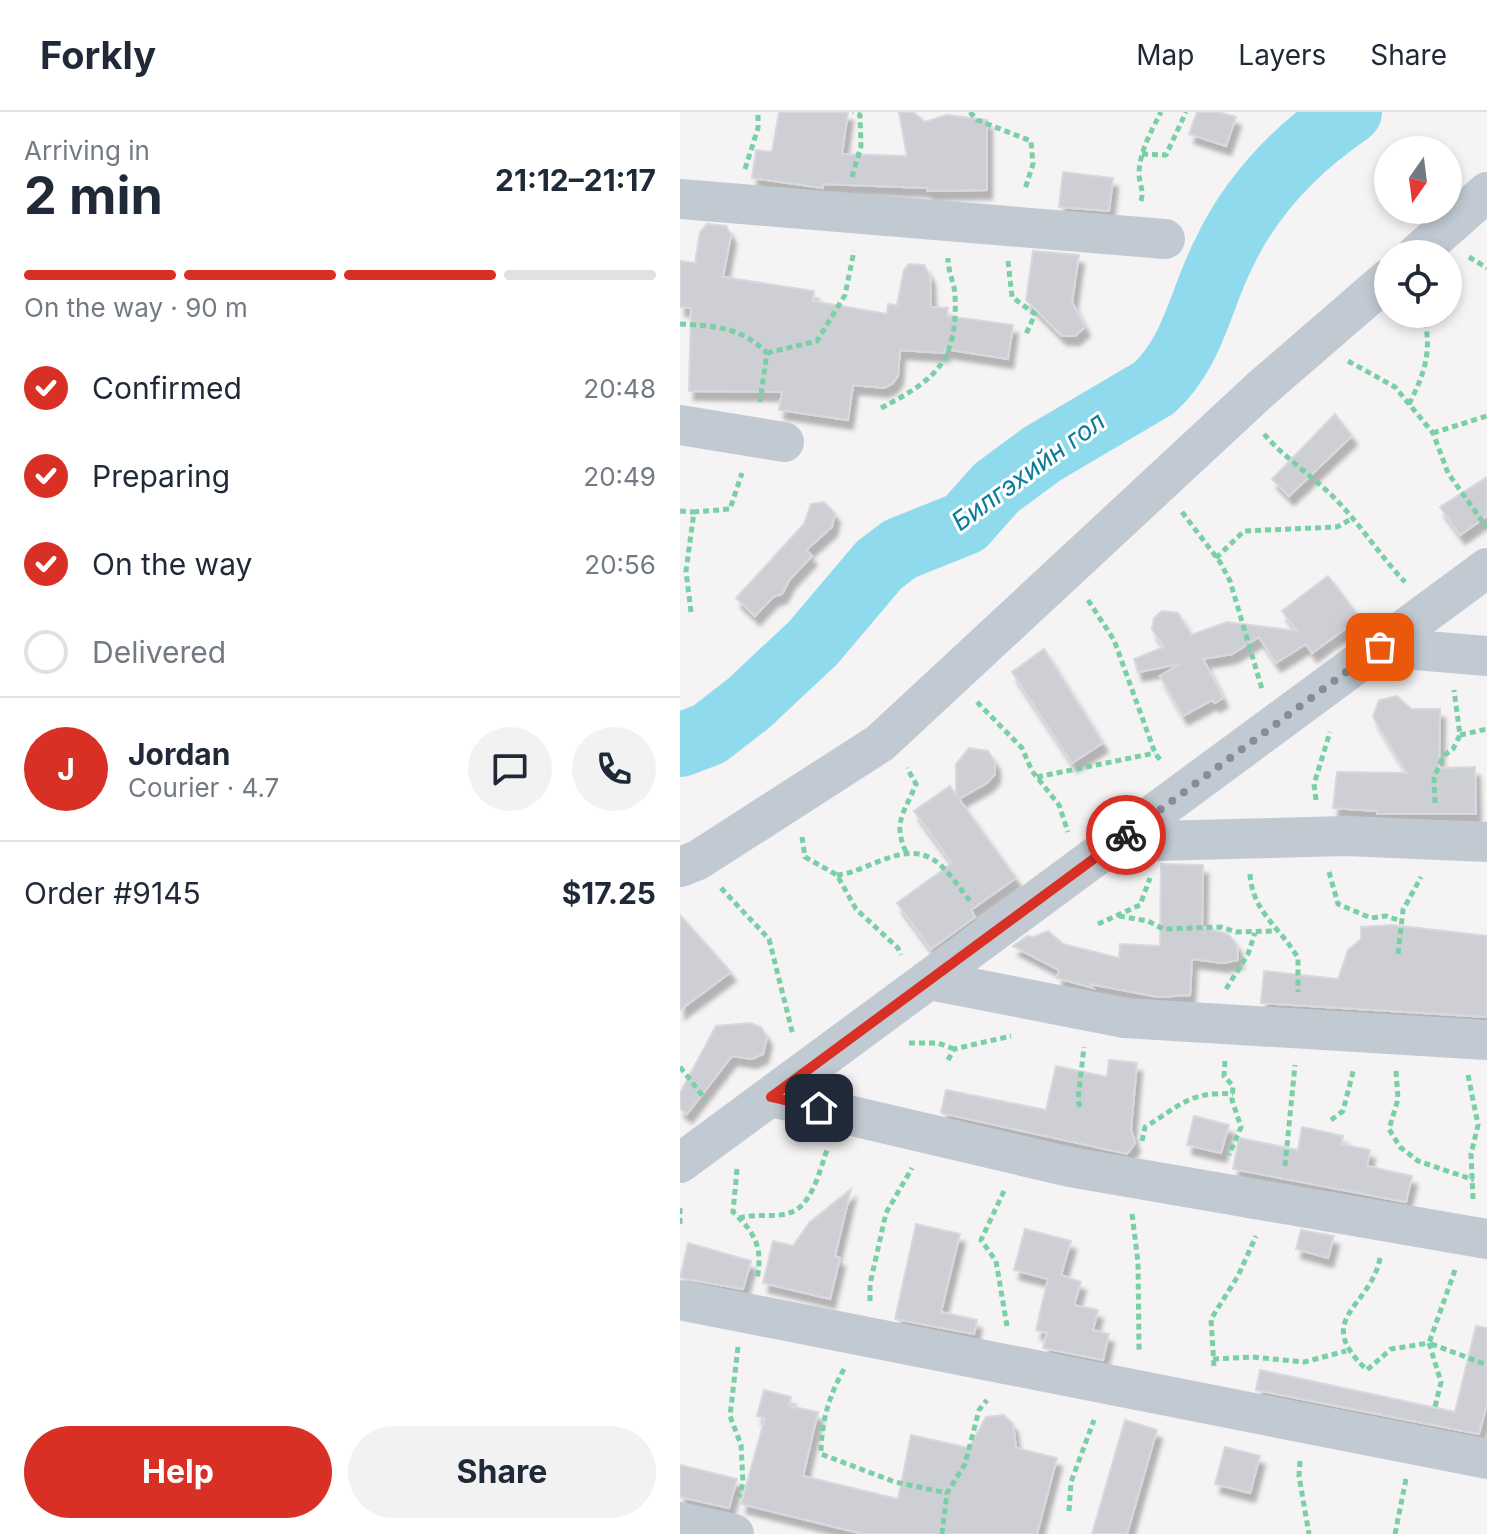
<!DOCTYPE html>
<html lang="en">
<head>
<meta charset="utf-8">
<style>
  body { margin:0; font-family:Inter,sans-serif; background:#f2f2f3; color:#1f2937; height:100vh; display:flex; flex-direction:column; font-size:30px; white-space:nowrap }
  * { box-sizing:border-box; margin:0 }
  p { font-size:26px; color:#747a83 }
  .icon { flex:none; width:44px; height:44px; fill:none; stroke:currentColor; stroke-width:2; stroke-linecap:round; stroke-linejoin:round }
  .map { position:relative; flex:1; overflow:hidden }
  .side { display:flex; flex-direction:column; background:#fff; width:680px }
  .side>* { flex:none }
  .needle { width:52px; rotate:194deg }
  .tools { position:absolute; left:694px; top:24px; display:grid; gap:16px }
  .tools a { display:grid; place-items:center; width:88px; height:88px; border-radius:50%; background:#fff; box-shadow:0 4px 12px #0003; font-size:40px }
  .pin { position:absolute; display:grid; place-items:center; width:68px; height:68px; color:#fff; margin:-34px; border-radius:16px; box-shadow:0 4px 12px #0006 }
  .courier { position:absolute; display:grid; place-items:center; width:80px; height:80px; margin:-40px; border:6px solid #d93025; border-radius:50%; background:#fff; color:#222; box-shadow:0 2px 10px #0007 }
  .overview em { font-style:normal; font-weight:700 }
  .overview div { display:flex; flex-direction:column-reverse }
  .overview { display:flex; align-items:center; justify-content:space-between; height:136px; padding:0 24px }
  h1 { font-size:52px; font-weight:700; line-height:60px }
  .bar { display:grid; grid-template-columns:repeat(4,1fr); gap:12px 8px; align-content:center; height:96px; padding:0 24px }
  .bar i { height:10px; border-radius:6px; background:#e0e1e3 }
  .bar .current { background:#d93025 }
  .bar p { grid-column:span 4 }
  .line { display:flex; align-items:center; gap:20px; padding:0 24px; border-top:2px solid #e0e1e3 }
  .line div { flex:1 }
  .round { display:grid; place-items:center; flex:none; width:84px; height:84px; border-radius:42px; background:#f2f2f3 }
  ol { padding:0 24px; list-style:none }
  li { display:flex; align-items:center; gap:24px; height:88px }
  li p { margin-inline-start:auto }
  li .icon { padding:8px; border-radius:50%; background:#d93025; color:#fff; stroke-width:4 }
  li:last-child { color:#747a83 }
  li i { width:44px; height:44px; border:4px solid #e0e1e3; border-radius:50% }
  .cta { display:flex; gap:16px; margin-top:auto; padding:16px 24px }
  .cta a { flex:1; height:92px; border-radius:48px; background:#d93025; color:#fff; font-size:32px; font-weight:700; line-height:92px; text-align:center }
  .cta a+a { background:#f2f2f3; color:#1f2937 }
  header { display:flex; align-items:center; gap:48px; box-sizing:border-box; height:112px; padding:0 40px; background:#fff; border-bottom:2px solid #e0e1e3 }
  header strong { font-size:38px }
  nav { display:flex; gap:44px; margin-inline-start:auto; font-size:28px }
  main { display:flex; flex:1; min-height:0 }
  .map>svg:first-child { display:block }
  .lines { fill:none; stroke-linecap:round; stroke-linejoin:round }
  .river { stroke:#90daee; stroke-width:64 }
  .building { fill:#cdcfd5; stroke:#d7d9de; stroke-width:2; filter:url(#shadow) }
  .path { stroke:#7ad0a6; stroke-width:5; stroke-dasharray:6 4; stroke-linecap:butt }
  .street { stroke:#c1cad2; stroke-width:40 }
  .done { stroke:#868d94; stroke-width:8; stroke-dasharray:0 14.4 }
  .route { stroke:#d93025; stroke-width:10 }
  .labels { text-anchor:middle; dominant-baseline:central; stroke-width:6; stroke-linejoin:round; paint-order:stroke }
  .water-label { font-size:26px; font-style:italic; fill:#0c7c9b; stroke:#fff }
</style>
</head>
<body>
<header>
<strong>Forkly</strong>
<nav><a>Map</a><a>Layers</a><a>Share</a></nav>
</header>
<main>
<section class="side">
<div class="overview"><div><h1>2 min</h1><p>Arriving in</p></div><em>21:12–21:17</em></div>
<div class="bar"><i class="current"></i><i class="current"></i><i class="current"></i><i></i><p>On the way · 90 m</p></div>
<ol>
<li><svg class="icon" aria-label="check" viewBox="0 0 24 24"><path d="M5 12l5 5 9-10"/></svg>Confirmed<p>20:48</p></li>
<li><svg class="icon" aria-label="check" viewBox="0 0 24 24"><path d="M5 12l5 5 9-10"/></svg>Preparing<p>20:49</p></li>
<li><svg class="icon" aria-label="check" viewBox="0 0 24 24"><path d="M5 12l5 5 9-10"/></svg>On the way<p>20:56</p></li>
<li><i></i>Delivered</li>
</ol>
<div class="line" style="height:144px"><b class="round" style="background:#d93025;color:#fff">J</b><div><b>Jordan</b><p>Courier · 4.7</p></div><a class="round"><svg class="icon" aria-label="chat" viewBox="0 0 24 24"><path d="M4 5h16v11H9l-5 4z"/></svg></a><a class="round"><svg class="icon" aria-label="phone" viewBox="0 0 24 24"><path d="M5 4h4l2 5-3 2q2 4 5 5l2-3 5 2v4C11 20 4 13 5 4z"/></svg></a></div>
<div class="line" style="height:104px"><div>Order #9145</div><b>$17.25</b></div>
<div class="cta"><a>Help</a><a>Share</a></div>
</section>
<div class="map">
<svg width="807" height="1422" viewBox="0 0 807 1422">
  <defs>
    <filter id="shadow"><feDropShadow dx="5" dy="9" stdDeviation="2" flood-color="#0004"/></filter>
  </defs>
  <rect width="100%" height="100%" fill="#f5f3f3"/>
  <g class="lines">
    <path class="river" d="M0,633L29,622L69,591L133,531L199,453L220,437L285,411L316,376L362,342L474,276C514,239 520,188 544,141C572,82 617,36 670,0"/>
  </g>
  <path class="building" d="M99,0H168L162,42L227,44L219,0H233L245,10L267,3L307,8V78L247,79V76L143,72V76L72,66L76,38L92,40Z
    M517,0H538L556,5L546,34L509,22Z
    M383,60L433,66L429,99L379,95Z
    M27,112L46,114L51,123L43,165L134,179L133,189L207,202L208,192L217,193L224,158L229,152L244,153L250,164L251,195L268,196L267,204L333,213L328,247L265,237L264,241L220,238L218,264L212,272L204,276L173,273L168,308L99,298L102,280L9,279L11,196L0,195V149L15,151L20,120Z
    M353,139L399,143L392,190L405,215L395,224H382L346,188Z
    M655,302L672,324L609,384L592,367Z
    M807,365V404L780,423L760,395Z
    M144,390L155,401L152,415L126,438L132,444L110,467L102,482L93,485L75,504L56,486L124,412L131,392Z
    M648,464L680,506L632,541L626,532L596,551L579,525L552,542L523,547L543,586L535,591L532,588L503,604L480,564L500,552L458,560L454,547L484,535L472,517L474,506L482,499L498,501L511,523L547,510L617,519L602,499Z
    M364,537L423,631L392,651L332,560Z
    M717,584L731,597H760L759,656L795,655L796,702H697V699L653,696L657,660L727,661L693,605L699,588Z
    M289,636L308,639L315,650V662L307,671L279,687L336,766L291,798L295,805L251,837L217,791L272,751L234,699L270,674L276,683V652Z
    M481,752L523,753L522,815L548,822L557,833L558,848L543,851L512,847L510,883L478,885L410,872L413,876L377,866L379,858L333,834L347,824L353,825L368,819L383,832L439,846L440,832L480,834Z
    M0,803L51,860L0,898Z
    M713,813L807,824V905L581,891L584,859L658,867L668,838L681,827V815Z
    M70,911L81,915L87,925L83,942L72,947L52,944L7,1002L0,997V981L36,914Z
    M429,948L457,951L451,1017L455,1031L447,1042L261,1001L266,978L366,998L376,954L427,965Z
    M514,1004L549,1013L541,1041L507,1033Z
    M622,1015L663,1024L661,1032L690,1038L687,1054L732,1064L726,1090L553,1057L559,1026L618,1038Z
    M171,1077L155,1144L160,1146L150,1187L83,1171L93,1129L113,1134L129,1111Z
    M236,1112L280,1122L261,1200L297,1208L294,1222L215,1207Z
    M345,1117L391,1129L381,1163L401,1170L394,1193L418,1198L413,1218L429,1222L423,1248L363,1236L367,1221L356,1218L368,1167L334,1158Z
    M621,1118L654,1124L648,1146L616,1137Z
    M8,1131L71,1149L63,1177L0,1166Z
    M796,1214L807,1216V1292L799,1322L576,1278L580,1258L775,1300Z
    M84,1278L111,1285L109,1294L138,1300L123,1364L218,1387L231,1323L289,1336L306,1305L324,1303L333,1312L336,1336L377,1346L357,1422H183L61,1392L85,1306L77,1304Z
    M445,1308L477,1318L447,1422H412Z
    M545,1335L580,1344L570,1381L535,1372Z
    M0,1353L57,1367L49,1396L0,1385Z"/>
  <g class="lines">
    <path class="path" d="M290,0L297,8L351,29L353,52L345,77
      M462,42L486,43L506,0
      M65,57L78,16V0
      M172,65L181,34L180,3L173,0
      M461,89C464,78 460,74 459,63C459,40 471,20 481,0
      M789,145L807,156
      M328,149L332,185L355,202L346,222
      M0,212C35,214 61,215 87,241L80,290
      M87,241L137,229L165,183L174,139
      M668,249L715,275L753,321L768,361L807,416
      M729,292C745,261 753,237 743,202
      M201,296C257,267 278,249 275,182C274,170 268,160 268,146
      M753,321L807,304
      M584,322C607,349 638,367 662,394C684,418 702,446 725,470
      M0,399L14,400
      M502,400L540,450L550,469L582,577
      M536,446L564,419L657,415L671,407
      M408,488L434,528L475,641L481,649
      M11,500L6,459L14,400L50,397L62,361
      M297,590L342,636L352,659L379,693L388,720
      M780,623L807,617
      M357,665L475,641
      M636,688L634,672L650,620
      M755,691L754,666L763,644L773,637L780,623L774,578
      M122,725L125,745L157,763L176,797L218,836L221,843
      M226,740C212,710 225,700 236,672L227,656
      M649,760L658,792L691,806L706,804L721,809
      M570,762C572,800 601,816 618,846V880
      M157,763C189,760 226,725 258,751C270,761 280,777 291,790
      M41,776L89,827L113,923
      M439,804L468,809L483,817L541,815L556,820L594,819
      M418,812L460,793L470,766
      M718,842L723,798L741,765
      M546,877L568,842L575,821
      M229,931H258L274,937
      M268,948L274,937L331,924
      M545,949L544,964L553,974L552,988L561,1015L549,1043
      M0,955L26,988
      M716,959L718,987L709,1017L720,1035L738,1049L794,1068
      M788,963L798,1013L791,1042L793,1087
      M400,995L398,988L404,935
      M651,1008L663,999L674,956
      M462,1029L465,1015C500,994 509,979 553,982
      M605,1054L615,953
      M57,1057L53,1100C76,1122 83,1136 77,1167
      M324,1079L301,1128L316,1149L327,1214
      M0,1096V1114
      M452,1102L458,1150L459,1239
      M59,1106C76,1101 96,1106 109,1101C132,1095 140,1057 147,1038
      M700,1146C691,1196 631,1206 687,1258L711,1237L749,1231L761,1270L754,1299
      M775,1158L749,1231L807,1253
      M190,1189V1172L206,1101L232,1056
      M58,1235L50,1304L61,1333L63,1371L59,1385
      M533,1247L572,1245L624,1250L666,1239
      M534,1254L531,1207L558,1164L576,1124
      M164,1257C149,1284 141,1310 141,1342L215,1370L267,1381
      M620,1349L619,1364L629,1422
      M389,1399L391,1370L414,1308
      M262,1422L267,1381L285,1352L299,1298L307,1288
      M715,1422L726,1367"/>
    <path class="street" d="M0,87L485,127
      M737,142L807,80
      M0,313L104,330
      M700,535L807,544
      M436,730L666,724L807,730
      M0,755L18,748L200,631L582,276L708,167
      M250,868L445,906L807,928
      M91,985L390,1055L807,1127
      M0,1051L807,456
      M0,1188L807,1347
      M0,1410L54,1422"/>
  </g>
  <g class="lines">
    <path class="done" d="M446,723L700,535"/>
    <path class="route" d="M139,996L91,985L446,723"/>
  </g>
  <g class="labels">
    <g class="water-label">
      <text transform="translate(348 359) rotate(-36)">Билгэхийн гол</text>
    </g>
  </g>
</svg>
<div class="tools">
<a><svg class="needle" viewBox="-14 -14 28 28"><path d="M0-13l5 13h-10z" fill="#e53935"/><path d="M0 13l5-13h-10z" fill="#747a83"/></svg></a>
<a><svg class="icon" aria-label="locate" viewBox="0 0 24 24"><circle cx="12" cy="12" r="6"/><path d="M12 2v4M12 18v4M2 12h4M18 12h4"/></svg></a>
</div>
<div class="pin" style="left:700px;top:535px;background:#ea580c"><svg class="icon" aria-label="bag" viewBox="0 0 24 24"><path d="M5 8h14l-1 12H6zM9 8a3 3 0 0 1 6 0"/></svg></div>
<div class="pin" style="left:139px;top:996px;background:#1f2937"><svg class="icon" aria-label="home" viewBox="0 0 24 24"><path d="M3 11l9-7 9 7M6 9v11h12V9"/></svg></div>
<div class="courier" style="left:446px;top:723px"><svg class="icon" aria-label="bike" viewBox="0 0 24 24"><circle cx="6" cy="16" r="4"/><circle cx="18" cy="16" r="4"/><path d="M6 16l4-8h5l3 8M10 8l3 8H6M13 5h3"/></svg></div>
</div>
</main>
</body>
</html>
